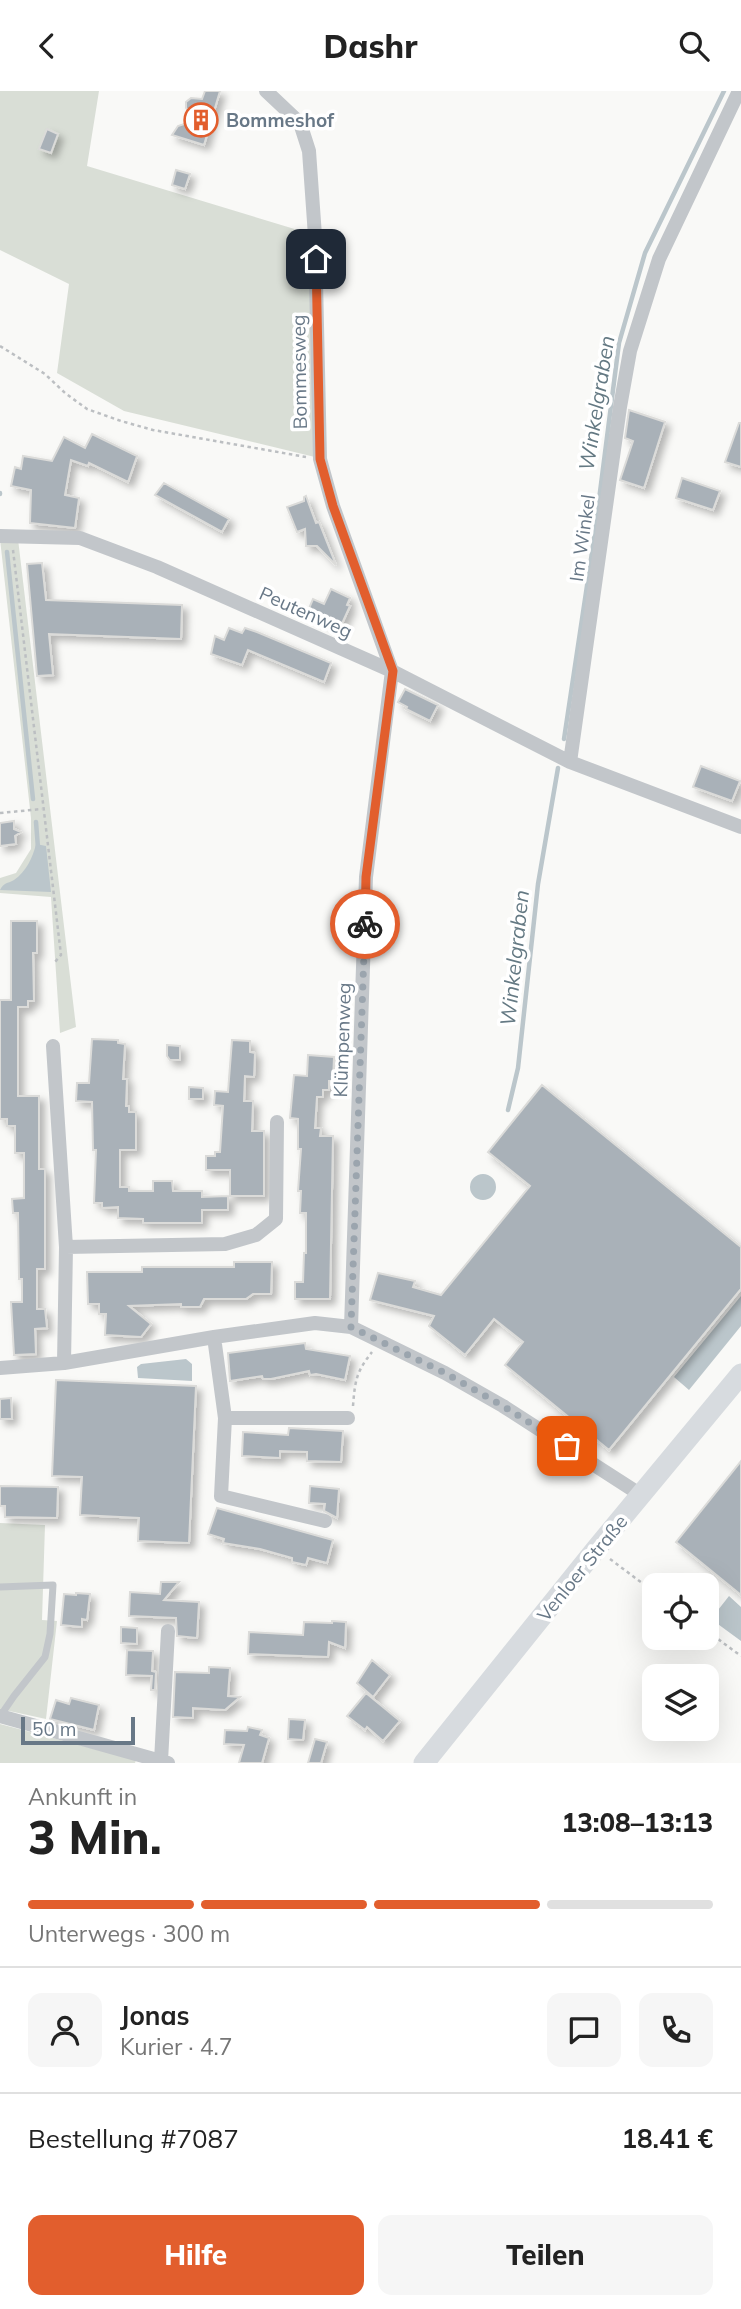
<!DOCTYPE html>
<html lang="de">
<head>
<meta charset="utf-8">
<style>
  body { margin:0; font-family:Mulish,sans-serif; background:#f6f6f6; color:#222; height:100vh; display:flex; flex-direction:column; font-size:26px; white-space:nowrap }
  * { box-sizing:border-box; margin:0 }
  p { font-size:23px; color:#767676 }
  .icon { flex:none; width:38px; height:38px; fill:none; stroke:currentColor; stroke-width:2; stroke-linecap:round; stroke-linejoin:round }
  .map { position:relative; height:1672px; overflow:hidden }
  .panel { display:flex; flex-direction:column; background:#fff; flex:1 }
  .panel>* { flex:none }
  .controls { position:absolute; left:642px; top:1482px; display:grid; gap:14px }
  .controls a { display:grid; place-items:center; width:77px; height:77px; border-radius:14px; background:#fff; box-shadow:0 7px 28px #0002; font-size:35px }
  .scale { position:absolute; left:21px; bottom:18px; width:114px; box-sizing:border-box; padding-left:7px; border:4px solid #687887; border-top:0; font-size:19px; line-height:24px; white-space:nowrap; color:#687887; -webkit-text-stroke:5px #fff; paint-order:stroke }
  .pin { position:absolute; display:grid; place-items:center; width:60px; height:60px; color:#fff; margin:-30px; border-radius:14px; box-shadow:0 4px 10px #0006 }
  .courier { position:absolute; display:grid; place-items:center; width:70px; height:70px; margin:-35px; border:5px solid #e25e2d; border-radius:50%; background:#fff; color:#222; box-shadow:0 2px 9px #0007 }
  .headline em { font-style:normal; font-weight:800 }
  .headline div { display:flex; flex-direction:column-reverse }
  .headline { display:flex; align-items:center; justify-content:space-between; height:119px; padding:0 28px }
  h1 { font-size:46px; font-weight:800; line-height:52px }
  .bar { display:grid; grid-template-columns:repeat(4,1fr); gap:10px 7px; align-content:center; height:84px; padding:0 28px }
  .bar i { height:9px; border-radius:5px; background:#e0e0e0 }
  .bar .selected { background:#e25e2d }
  .bar p { grid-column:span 4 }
  .line { display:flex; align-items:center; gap:18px; padding:0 28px; border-top:2px solid #e0e0e0 }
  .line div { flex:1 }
  .round { display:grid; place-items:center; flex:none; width:74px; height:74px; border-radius:14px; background:#f6f6f6 }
  .primary-button { display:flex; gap:14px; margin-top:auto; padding:14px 28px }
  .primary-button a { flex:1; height:80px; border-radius:14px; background:#e25e2d; color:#fff; font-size:28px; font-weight:800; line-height:80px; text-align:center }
  .primary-button a+a { background:#f6f6f6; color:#222 }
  header { display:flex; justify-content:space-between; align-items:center; height:91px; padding:0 28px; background:#fff; font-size:32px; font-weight:800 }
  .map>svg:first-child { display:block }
  .green { fill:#d9ded6 }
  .water { fill:#bbc6cb }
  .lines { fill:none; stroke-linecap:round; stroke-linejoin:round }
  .stream { stroke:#bbc6cb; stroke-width:4.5 }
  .building { fill:#a9b1b8; stroke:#dbdbd9; stroke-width:2; filter:url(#shadow) }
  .path { stroke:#bcbfc2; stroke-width:2.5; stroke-dasharray:3.5 3.5; stroke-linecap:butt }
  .lane { stroke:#c2c6ca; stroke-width:7 }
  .street { stroke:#c2c6ca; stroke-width:14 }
  .primary { stroke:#d7dbdf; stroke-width:21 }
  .done { stroke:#9ba5ae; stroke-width:7; stroke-dasharray:0 12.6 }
  .route { stroke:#e25e2d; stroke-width:9 }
  .labels { text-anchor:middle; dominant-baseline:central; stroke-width:7; stroke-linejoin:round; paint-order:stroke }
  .poi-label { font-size:19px; font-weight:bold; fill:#687887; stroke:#fff; text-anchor:start }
  .street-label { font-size:19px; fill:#687887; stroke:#fff }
  .water-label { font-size:21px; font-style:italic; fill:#647983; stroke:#fff }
</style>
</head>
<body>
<header><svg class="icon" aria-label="back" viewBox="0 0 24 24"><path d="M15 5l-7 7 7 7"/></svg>Dashr<svg class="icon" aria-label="search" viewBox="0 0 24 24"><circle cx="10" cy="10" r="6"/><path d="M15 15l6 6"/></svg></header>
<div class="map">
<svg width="741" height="1672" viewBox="0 0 741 1672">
  <defs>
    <filter id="shadow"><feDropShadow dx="5" dy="5" stdDeviation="3.5" flood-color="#0004"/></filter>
  </defs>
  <rect width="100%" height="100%" fill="#f9f9f7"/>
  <path class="green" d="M0,0H99L87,75L311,143L319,367L124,320L57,282L69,193L0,159Z
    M0,448H18L76,936L60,942L51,806L0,802V787L16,782L31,758V727Z
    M0,1432L45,1434L42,1529L57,1530L46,1628L0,1618Z
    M0,1633L136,1669L135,1672H0Z"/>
  <path class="water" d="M36,753L46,755L51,801L0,799C4,791 7,793 14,789C26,781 33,766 36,753Z
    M470 1096a13 13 0 1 1 26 0a13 13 0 1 1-26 0Z
    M741,1205V1235L689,1299L674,1286Z
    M186,1268L192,1273V1290L138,1287L137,1276L141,1273Z
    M729,1505L741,1516V1550L711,1528Z"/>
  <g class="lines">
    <path class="stream" d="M0,402V403
      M7,461L33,708
      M564,648L594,448L619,252L645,162L724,0
      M36,731L38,757
      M508,1019L518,977L538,793L558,677"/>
  </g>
  <path class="building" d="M205,0H220L204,54L172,44L178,35L196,29L186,17V11L191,7L202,8Z
    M47,38L58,43L51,62L39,58Z
    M176,79L190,83L185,98L172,94Z
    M629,319L665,331L644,397L620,389L633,350L625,347Z
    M739,332H741V376L725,371Z
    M92,343L137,365L128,391L89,372L88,375L71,369L65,404L79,407L75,437L30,432L31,399L11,395L15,376L21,378L23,365L52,370L64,346L85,357Z
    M682,387L720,400L713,419L676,407Z
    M164,392L229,428L222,441L155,404Z
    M306,405L316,432L319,431L336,474L317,455H306L305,438L297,441L287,416L304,410V406Z
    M42,472L46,509L182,514L181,548L49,543L53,584L37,585L27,473Z
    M331,498L350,507L347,514L350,515L340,537L307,522L313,508L324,513Z
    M229,537L242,542L245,537L257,541L331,572L324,591L248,559L242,574L211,563L215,545L224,549Z
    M405,598L438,614L430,630L406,618L407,616L398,611Z
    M701,675L740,690L732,710L693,696Z
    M14,730V738L21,741L15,745L16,753L0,755V732Z
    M11,830H37V862H33L34,910H28V916H18V1005H39V1078H45V1178H37V1218H45L47,1237L35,1238L36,1263L14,1264L11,1211H22V1188H19L18,1122H13L12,1108L24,1107V1062H15V1035H7V1028H0V909H11Z
    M92,948L118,949V952L125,953L123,988H127L126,1015H129V1021H136V1059H120V1096H129V1100H153V1090H172L173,1100H202V1106L228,1105V1119H202V1132H143V1128L118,1127V1116L102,1117V1112H94L96,1059H93L92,1011L76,1010L77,992H89Z
    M232,949L250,950V961L255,962L254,986L245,985L244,1010H253L252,1040H264V1105H230V1079H206V1065H215V1061H220L223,1015L214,1014L215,1000L228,1001Z
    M167,954L180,955V969H170L167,965Z
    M308,964L334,966L333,990H329V999H323V1006H317L315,1037H321L320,1045H333L330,1208H295V1191H303L304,1162H306V1122H300L301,1100H298L301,1058H298V1028L290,1027L294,984L307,985Z
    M542,994L741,1156V1198L609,1359L505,1274L523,1251L494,1228L465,1264L429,1235L434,1225L370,1209L378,1182L415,1190L413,1196L441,1204L530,1095L488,1061Z
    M189,996L203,997V1008H189Z
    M234,1171H272L271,1203H253L246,1208H204L200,1216H181V1213L129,1215L151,1233L141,1246L105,1244L106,1223H99V1213H88L87,1181H142V1176H234Z
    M305,1252L306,1258L350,1265L345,1289L316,1283L310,1284L309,1280L271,1288H263L262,1285L230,1290L228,1262Z
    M56,1289L196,1295L189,1452L138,1450L139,1427L80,1424L82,1386L52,1385Z
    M11,1307L12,1328H0V1308Z
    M289,1337L343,1340L341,1371L307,1370V1361L280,1360V1367L242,1365L243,1341L288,1344Z
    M741,1370V1504L676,1451Z
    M0,1395L58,1396L57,1427L5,1426V1415H0Z
    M310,1395L339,1398L337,1427L324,1420L325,1413L309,1412Z
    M217,1417L333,1449L327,1472L308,1467L306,1474L292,1471V1467L260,1458L223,1452L224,1448L208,1443Z
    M161,1491H179L164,1509L199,1511L197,1547L177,1545L176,1527L129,1525L130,1501L160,1503Z
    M76,1502L90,1503L87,1529L82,1528V1536L61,1534L64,1503L76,1504Z
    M332,1530L346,1531L345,1557L329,1551L328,1566L248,1563L249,1541L303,1544L304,1531L332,1532Z
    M121,1536L137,1537V1553L121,1552Z
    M127,1559L153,1560L152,1580L156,1581L155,1599H151L152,1585L126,1584Z
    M372,1569L390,1584L373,1606L357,1592Z
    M209,1576L230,1577L228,1605L240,1606L225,1619L193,1617V1627L173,1626L175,1581L209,1582Z
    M366,1602L400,1630L383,1650L367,1636L365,1639L347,1625Z
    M71,1607L99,1614L94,1639L50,1628L56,1609L69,1613Z
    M289,1628L305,1629L303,1649L288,1648Z
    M248,1636L262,1639L260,1644L269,1647L262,1672H239L244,1654L224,1653L225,1639L247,1640Z
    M315,1648L327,1651L321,1672H308Z"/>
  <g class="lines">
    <path class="path" d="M0,255L45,283L65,302L87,318L121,330L153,339L306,366
      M13,459L61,864L55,871
      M0,722L42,718
      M353,1315C355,1290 356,1281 372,1261
      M610,1468L654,1501
      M707,1540L741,1565"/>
    <path class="lane" d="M0,1496L53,1494L50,1543L45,1566L14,1605L1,1624"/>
    <path class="street" d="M266,0L300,32L309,60L315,145L320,368L333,415L392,580L366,786L351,1236
      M0,445L80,447L157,476L392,580L570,671L741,736
      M570,671L620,316L630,260L659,168L739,0
      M53,955L66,1156L64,1272
      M66,1156L225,1153L256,1144L276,1128L277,1031
      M214,1246L225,1327L221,1405L325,1430
      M0,1277L64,1272L214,1246L315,1232L351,1236L445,1282L503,1315L641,1404
      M225,1327H348
      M0,1625L168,1672
      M161,1670L168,1540"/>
    <path class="primary" d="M424,1672L596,1458L741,1283"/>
  </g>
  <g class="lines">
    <path class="done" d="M365,833L351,1236L445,1282L503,1315L567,1355"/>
    <path class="route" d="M316,168L320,368L333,415L393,580L366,786L365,833"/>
  </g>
  <defs>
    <symbol id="building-ring" viewBox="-11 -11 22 22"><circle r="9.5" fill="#fff" stroke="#e25e2d" stroke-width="1.5"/><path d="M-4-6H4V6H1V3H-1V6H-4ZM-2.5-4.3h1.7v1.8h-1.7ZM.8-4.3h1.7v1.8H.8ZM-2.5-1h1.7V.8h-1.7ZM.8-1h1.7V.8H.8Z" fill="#e25e2d"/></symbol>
  </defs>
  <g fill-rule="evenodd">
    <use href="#building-ring" x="182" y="10" width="38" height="38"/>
  </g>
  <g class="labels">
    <g class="poi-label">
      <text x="226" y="29">Bommeshof</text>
    </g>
    <g class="street-label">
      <text transform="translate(299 281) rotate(-91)">Bommesweg</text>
      <text transform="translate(582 447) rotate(-82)">Im Winkel</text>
      <text transform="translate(306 521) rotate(24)">Peutenweg</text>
      <text transform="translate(342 949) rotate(-88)">Klümpenweg</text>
      <text transform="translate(582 1477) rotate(-51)">Venloer Straße</text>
    </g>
    <g class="water-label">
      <text transform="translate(596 312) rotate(-81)">Winkelgraben</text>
      <text transform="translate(514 867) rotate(-84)">Winkelgraben</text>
    </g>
  </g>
</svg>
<div class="controls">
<a><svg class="icon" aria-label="locate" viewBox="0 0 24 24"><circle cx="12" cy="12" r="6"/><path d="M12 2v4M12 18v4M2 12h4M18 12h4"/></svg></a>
<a><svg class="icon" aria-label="layers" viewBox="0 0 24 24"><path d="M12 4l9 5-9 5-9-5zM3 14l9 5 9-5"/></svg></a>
</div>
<div class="scale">50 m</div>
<div class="pin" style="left:567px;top:1355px;background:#ea580c"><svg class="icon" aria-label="bag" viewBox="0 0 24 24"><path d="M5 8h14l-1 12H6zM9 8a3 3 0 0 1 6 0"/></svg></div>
<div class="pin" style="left:316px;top:168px;background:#1f2937"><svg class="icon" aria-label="home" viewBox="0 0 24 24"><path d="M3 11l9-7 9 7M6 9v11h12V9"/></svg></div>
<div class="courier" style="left:365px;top:833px"><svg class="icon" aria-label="bike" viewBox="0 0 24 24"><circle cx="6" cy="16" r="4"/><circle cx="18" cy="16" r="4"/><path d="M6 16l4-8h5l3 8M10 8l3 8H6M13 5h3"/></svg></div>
</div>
<section class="panel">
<div class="headline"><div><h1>3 Min.</h1><p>Ankunft in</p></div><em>13:08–13:13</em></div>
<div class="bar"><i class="selected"></i><i class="selected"></i><i class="selected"></i><i></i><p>Unterwegs · 300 m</p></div>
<div class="line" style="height:126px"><a class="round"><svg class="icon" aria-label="person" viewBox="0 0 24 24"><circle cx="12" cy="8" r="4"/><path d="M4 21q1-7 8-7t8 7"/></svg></a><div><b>Jonas</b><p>Kurier · 4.7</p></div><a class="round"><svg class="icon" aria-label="chat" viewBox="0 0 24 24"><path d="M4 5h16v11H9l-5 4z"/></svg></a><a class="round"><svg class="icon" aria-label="phone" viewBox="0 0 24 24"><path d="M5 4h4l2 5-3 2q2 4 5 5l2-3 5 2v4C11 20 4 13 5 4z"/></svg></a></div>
<div class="line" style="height:91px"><div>Bestellung #7087</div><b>18.41 €</b></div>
<div class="primary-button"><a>Hilfe</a><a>Teilen</a></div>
</section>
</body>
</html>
